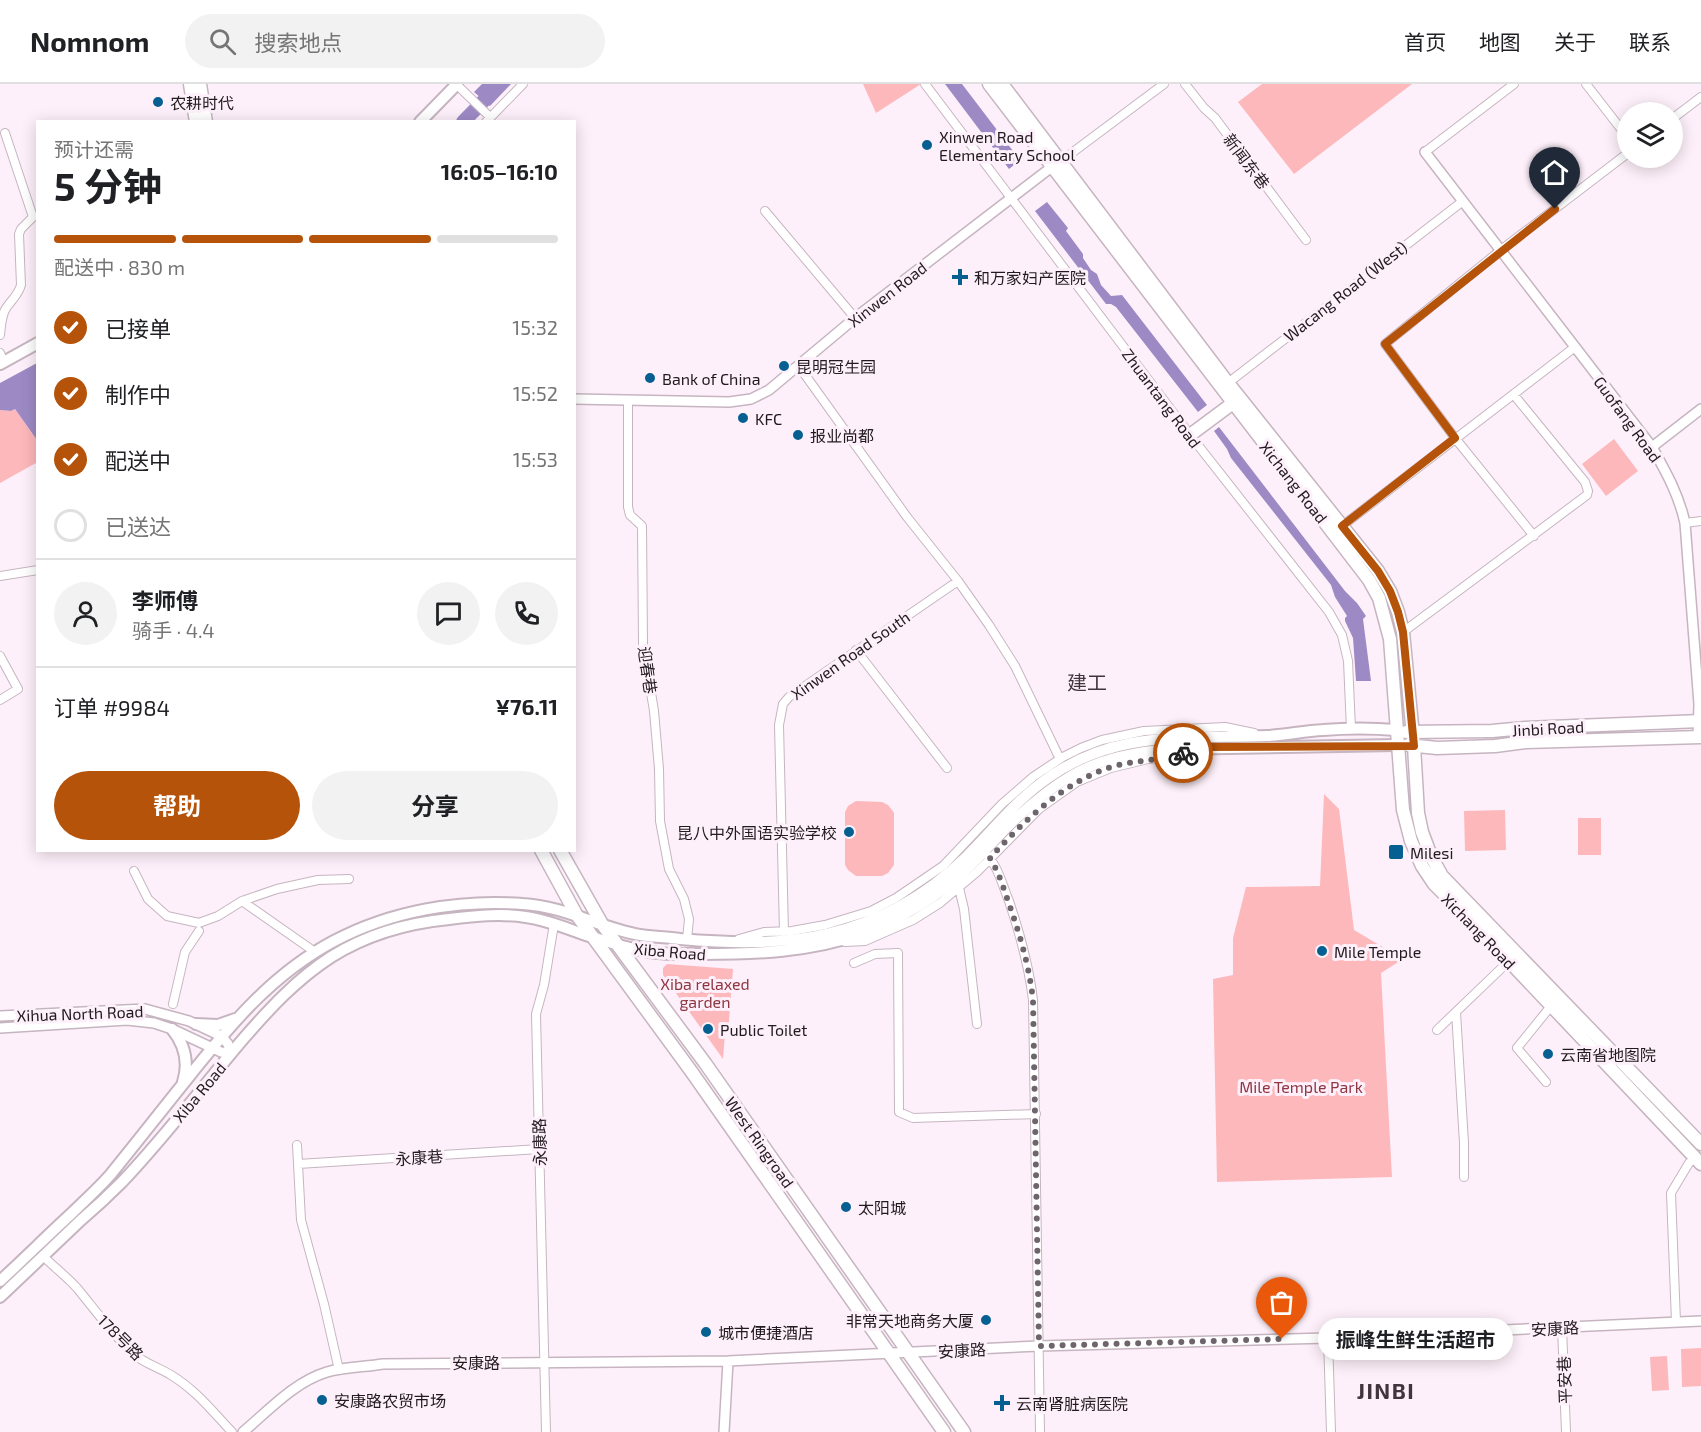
<!DOCTYPE html>
<html lang="zh">
<head>
<meta charset="utf-8">
<style>
  body { margin:0; font-family:"Exo 2","Noto Sans SC",sans-serif; background:#f2f2f2; color:#202124; height:100vh; display:flex; flex-direction:column; font-size:22px; white-space:nowrap }
  * { box-sizing:border-box; margin:0 }
  p { font-size:20px; color:#757577 }
  .icon { flex:none; width:33px; height:33px; fill:none; stroke:currentColor; stroke-width:2; stroke-linecap:round; stroke-linejoin:round }
  .map { position:relative; flex:1; overflow:hidden }
  .panel { position:absolute; left:36px; top:36px; width:540px; height:732px; display:flex; flex-direction:column; background:#fff; border-radius:0px; box-shadow:0 3px 15px #0003 }
  .panel>* { flex:none }
  .buttons { position:absolute; left:1617px; top:18px; display:grid; gap:12px }
  .buttons a { display:grid; place-items:center; width:66px; height:66px; border-radius:50%; background:#fff; box-shadow:0 3px 15px #0003; font-size:30px }
  .pin { position:absolute; display:grid; place-items:center; width:51px; height:51px; color:#fff; margin:-62px -26px; border-radius:50% 50% 50% 0; rotate:-45deg; box-shadow:0 0 6px #0007 }
  .pin .icon { rotate:45deg }
  .courier { position:absolute; display:grid; place-items:center; width:60px; height:60px; margin:-30px; border:4px solid #b45309; border-radius:50%; background:#fff; color:#222; box-shadow:0 2px 8px #0007 }
  .bubble { position:absolute; height:42px; border-radius:21px; background:#fff; box-shadow:0 3px 15px #0003; font-size:20px; font-weight:700; line-height:42px; text-align:center }
  .head em { font-style:normal; font-weight:700 }
  .head div { display:flex; flex-direction:column-reverse }
  .head { display:flex; align-items:center; justify-content:space-between; height:102px; padding:0 18px }
  h1 { font-size:39px; font-weight:700; line-height:45px }
  .bar { display:grid; grid-template-columns:repeat(4,1fr); gap:9px 6px; align-content:center; height:72px; padding:0 18px }
  .bar i { height:8px; border-radius:4px; background:#e0e0e0 }
  .bar .active { background:#b45309 }
  .bar p { grid-column:span 4 }
  .line { display:flex; align-items:center; gap:15px; padding:0 18px; border-top:2px solid #e0e0e0 }
  .line div { flex:1 }
  .round { display:grid; place-items:center; flex:none; width:63px; height:63px; border-radius:32px; background:#f2f2f2 }
  ol { padding:0 18px; list-style:none }
  li { display:flex; align-items:center; gap:18px; height:66px }
  li p { margin-inline-start:auto }
  li .icon { padding:6px; border-radius:50%; background:#b45309; color:#fff; stroke-width:4 }
  li:last-child { color:#757577 }
  li i { width:33px; height:33px; border:3px solid #e0e0e0; border-radius:50% }
  .primary-button { display:flex; gap:12px; margin-top:auto; padding:12px 18px }
  .primary-button a { flex:1; height:69px; border-radius:36px; background:#b45309; color:#fff; font-size:24px; font-weight:700; line-height:69px; text-align:center }
  .primary-button a+a { background:#f2f2f2; color:#202124 }
  header { display:flex; align-items:center; gap:36px; box-sizing:border-box; height:84px; padding:0 30px; background:#fff; border-bottom:2px solid #e0e0e0 }
  header strong { font-size:28px }
  nav { display:flex; gap:33px; margin-inline-start:auto; font-size:21px }
  .search { width:420px; height:54px; background:#f2f2f2; display:flex; align-items:center; gap:15px; box-sizing:border-box; padding:0 21px; border-radius:33px; color:#757577; font-size:22px }
  .map>svg:first-child { display:block }
  .green { fill:#fdb8bb }
  .water { fill:#9d8ac5 }
  .lines { fill:none; stroke-linecap:round; stroke-linejoin:round }
  .river { stroke:#9d8ac5; stroke-width:14 }
  .minor-casing { stroke:#c6b5c0; stroke-width:10 }
  .tertiary-casing { stroke:#c6b5c0; stroke-width:12 }
  .secondary-casing { stroke:#c6b5c0; stroke-width:14 }
  .primary-casing { stroke:#c6b5c0; stroke-width:15 }
  .minor { stroke:#fff; stroke-width:8 }
  .tertiary { stroke:#fff; stroke-width:9 }
  .secondary { stroke:#fff; stroke-width:10 }
  .primary { stroke:#fff; stroke-width:12 }
  .done { stroke:#6e656c; stroke-width:6; stroke-dasharray:0 10.8 }
  .route { stroke:#b45309; stroke-width:8 }
  .poi-dot { fill:#055f90; stroke:#fef0fa; stroke-width:2 }
  .labels { text-anchor:middle; dominant-baseline:central; stroke-width:6; stroke-linejoin:round; paint-order:stroke }
  .poi-label { font-size:16px; fill:#211a1f; stroke:#fef0fa; text-anchor:start }
  .street-label { font-size:16px; fill:#211a1f; stroke:#fef0fa }
  .park-label { font-size:16px; fill:#8e3641; stroke:#fef0fa }
  .quarter-label { font-size:20px; fill:#41343d; stroke:#fef0fa }
  .district-label { font-size:22px; font-weight:bold; letter-spacing:1.5px; fill:#41343d; stroke:#fef0fa }
</style>
</head>
<body>
<header>
<strong>Nomnom</strong>
<div class="search"><svg class="icon" aria-label="search" viewBox="0 0 24 24"><circle cx="10" cy="10" r="6"/><path d="M15 15l6 6"/></svg>搜索地点</div>
<nav><a>首页</a><a>地图</a><a>关于</a><a>联系</a></nav>
</header>
<div class="map">
<svg width="1701" height="1348" viewBox="0 0 1701 1348">
  <rect width="100%" height="100%" fill="#fef0fa"/>
  <path class="green" d="M863,0H921L876,29Z
    M1262,0H1412L1294,90L1238,18Z
    M15,325L37,356V382L36,379L0,399V326L11,327Z
    M1614,355L1638,387L1606,412L1582,380Z
    M1324,710L1339,725L1354,846L1403,875L1381,889L1392,1093L1217,1098L1213,895L1233,891V854L1246,803L1320,802Z
    M856,717L882,718L888,721L892,726L894,729V781L888,789L882,792H856L848,786L845,781V728L848,722Z
    M1505,726L1506,766L1465,767L1464,727Z
    M1578,734H1601V771H1578Z
    M667,880L733,885L728,949H725L723,975L663,891V884Z
    M1701,1264V1302L1682,1303L1681,1265Z
    M1667,1272L1669,1306L1652,1307L1650,1273Z"/>
  <path class="water" d="M482,0H511L490,22L474,8Z
    M945,0H962L1020,76L1009,85Z
    M1047,118L1068,144L1066,147L1083,170V174L1091,186L1097,190L1101,201L1111,212L1122,211L1207,321L1198,328L1116,223L1111,220H1106L1035,127Z
    M37,279V356L15,325L11,327L0,326V299Z
    M1219,343L1345,507L1357,519L1366,532L1363,535L1371,597H1356L1353,554L1345,537V534L1347,532L1335,513L1331,501L1231,374L1227,365L1214,347Z"/>
  <g class="lines">
    <path class="river" d="M463,38L500,0"/>
    <defs>
      <path id="minor" d="M456,0L490,33
        M925,0L1190,351L1329,528L1342,551L1348,577L1351,645
        M1185,0L1204,24L1215,34L1306,156
        M1586,0L1628,54
        M1672,35L1701,13
        M486,38L523,0
        M1425,68L1514,0
        M1057,80L1164,0
        M765,127L855,234
        M0,251C1,243 1,234 5,226C10,217 18,212 21,201L19,150L21,145L33,133L5,49
        M0,269L4,278
        M798,281L907,433L958,497L989,541L1015,582L1060,675
        M1228,299L1463,117
        M628,316V423L630,431L642,442L643,560L654,627L659,685L660,737L669,785L684,815L689,835L687,855
        M1685,439L1701,437
        M1342,442L1575,263
        M1534,452L1455,354L1385,260L1501,166L1628,69
        M0,492L38,486
        M1403,548L1587,411L1588,407L1585,398L1514,311
        M856,566L947,684
        M0,572L18,605L0,616
        M984,768C998,781 1002,800 1009,817C1020,850 1029,882 1033,916L1040,1348
        M134,787L148,815L167,832L199,839L218,832L242,817L277,805L318,796L349,795
        M959,804L964,825L977,940
        M242,817L315,868
        M784,848L779,641L783,620L789,613L958,497
        M739,855L764,848L792,847L825,841L871,827L896,814L943,782L1002,720L1033,693L1063,673L1081,664L1102,656L1144,647L1225,643L1254,649
        M845,858L865,857L913,836L940,819L977,788L1039,725L1077,698L1111,684L1148,675L1171,673L1189,667
        M854,879L875,870L898,869L899,1028L913,1034L1036,1030
        M173,920L185,868L199,847
        M1456,928L1464,1059V1093
        M1437,946L1509,877
        M1546,998L1517,964L1551,922
        M297,1061L301,1136L324,1220L339,1286
        M298,1080L539,1065
        M43,1172C54,1183 67,1193 77,1204C95,1226 111,1248 131,1268C143,1279 158,1283 171,1291C197,1307 212,1327 232,1348
        M1676,1238L1671,1109L1689,1079L1695,1074
        M1562,1243L1566,1348
        M1328,1254L1331,1348
        M546,1348L536,930L544,901L554,840"/>
      <path id="tertiary" d="M1425,68L1652,363C1666,388 1679,411 1685,439L1699,620L1698,653
        M574,315L729,318L751,315L769,306L855,234L1053,82
        M1652,363L1701,325
        M0,932L145,925L189,937L221,952L228,960L231,969L221,968L172,945L154,939L127,936L0,944
        M243,1348C268,1327 294,1298 327,1288C344,1283 365,1283 383,1280L728,1277L1039,1262L1328,1254L1701,1237
        M724,1348L728,1277"/>
      <path id="secondary" d="M420,38L457,0
        M0,280L38,259
        M196,940L218,941L235,935
        M172,945C185,961 189,979 183,998
        M0,1197C24,1175 47,1152 71,1130C84,1117 99,1104 111,1090C137,1058 162,1026 187,995C230,941 272,890 334,857C391,827 459,815 523,820C564,822 600,844 640,851C653,853 667,853 680,855C728,859 779,861 826,850C879,838 927,811 966,773C991,748 1013,720 1041,699C1112,645 1183,655 1267,652C1286,651 1304,647 1323,646C1347,644 1372,644 1396,646
        M0,1213C27,1187 54,1162 81,1136C95,1124 109,1111 122,1098C165,1053 203,1002 244,954C270,924 297,895 331,873C366,851 408,839 449,835C474,832 500,829 526,833C549,836 570,846 592,853C608,858 624,863 639,866C659,871 682,870 702,870C755,870 810,868 861,850C900,835 937,814 967,785C976,777 983,768 991,760C1015,734 1040,710 1071,692C1102,674 1136,668 1171,665L1397,661"/>
      <path id="primary" d="M190,0L196,38
        M200,0L206,38
        M989,0L1369,496L1379,514L1390,555L1403,726L1411,757L1422,782L1434,800L1473,839L1701,1080
        M1002,0L1228,299L1378,487L1390,507L1398,528L1403,548L1414,662L1418,729L1422,748L1431,772L1442,792L1701,1060
        M1190,351L1233,319
        M1406,648L1492,647L1525,644L1701,637
        M1408,661L1437,664L1495,662L1526,658L1701,653
        M541,766L576,830L691,987L944,1348
        M560,766L602,840L705,979L964,1348"/>
    </defs>
    <use href="#minor" class="minor-casing"/>
    <use href="#tertiary" class="tertiary-casing"/>
    <use href="#secondary" class="secondary-casing"/>
    <use href="#primary" class="primary-casing"/>
    <use href="#minor" class="minor"/>
    <use href="#tertiary" class="tertiary"/>
    <use href="#secondary" class="secondary"/>
    <use href="#primary" class="primary"/>
  </g>
  <g class="lines">
    <path class="done" d="M1183,669C1160,677 1135,676 1111,683C1062,699 1024,737 990,774C998,787 1003,802 1008,817C1020,851 1029,881 1033,916L1039,1262L1282,1255"/>
    <path class="route" d="M1183,669L1198,663L1414,662L1403,548L1398,528L1390,507L1378,487L1342,442L1455,354L1385,260L1555,125"/>
  </g>
  <g class="poi-dot">
    <circle cx="158" cy="18" r="6"/>
    <circle cx="927" cy="61" r="6"/>
    <path d="M957 184h6v6h6v6h-6v6h-6v-6h-6v-6h6z"/>
    <circle cx="784" cy="282" r="6"/>
    <circle cx="650" cy="294" r="6"/>
    <circle cx="743" cy="334" r="6"/>
    <circle cx="798" cy="351" r="6"/>
    <circle cx="849" cy="748" r="6"/>
    <rect x="1388" y="760" width="16" height="16" rx="3"/>
    <circle cx="1322" cy="867" r="6"/>
    <circle cx="708" cy="945" r="6"/>
    <circle cx="1548" cy="970" r="6"/>
    <circle cx="846" cy="1123" r="6"/>
    <circle cx="986" cy="1236" r="6"/>
    <circle cx="706" cy="1248" r="6"/>
    <circle cx="322" cy="1316" r="6"/>
    <path d="M999 1310h6v6h6v6h-6v6h-6v-6h-6v-6h6z"/>
  </g>
  <g class="labels">
    <g class="poi-label">
      <text x="170" y="18">农耕时代</text>
      <text x="939" y="52">Xinwen Road<tspan x="939" dy="18">Elementary School</tspan></text>
      <text x="974" y="193">和万家妇产医院</text>
      <text x="796" y="282">昆明冠生园</text>
      <text x="662" y="294">Bank of China</text>
      <text x="755" y="334">KFC</text>
      <text x="810" y="351">报业尚都</text>
      <text x="837" y="748" text-anchor="end">昆八中外国语实验学校</text>
      <text x="1410" y="768">Milesi</text>
      <text x="1334" y="867">Mile Temple</text>
      <text x="720" y="945">Public Toilet</text>
      <text x="1560" y="970">云南省地图院</text>
      <text x="858" y="1123">太阳城</text>
      <text x="974" y="1236" text-anchor="end">非常天地商务大厦</text>
      <text x="718" y="1248">城市便捷酒店</text>
      <text x="334" y="1316">安康路农贸市场</text>
      <text x="1016" y="1319">云南肾脏病医院</text>
    </g>
    <g class="street-label">
      <text transform="translate(1247 77) rotate(53)">新闻东巷</text>
      <text transform="translate(1345 207) rotate(-38)">Wacang Road (West)</text>
      <text transform="translate(887 210) rotate(-38)">Xinwen Road</text>
      <text transform="translate(1162 314) rotate(53)">Zhuantang Road</text>
      <text transform="translate(1628 335) rotate(54)">Guofang Road</text>
      <text transform="translate(1294 398) rotate(52)">Xichang Road</text>
      <text transform="translate(850 571) rotate(-35)">Xinwen Road South</text>
      <text transform="translate(648 586) rotate(82)">迎春巷</text>
      <text transform="translate(1548 644) rotate(-3)">Jinbi Road</text>
      <text transform="translate(1479 847) rotate(46)">Xichang Road</text>
      <text transform="translate(670 867) rotate(5)">Xiba Road</text>
      <text transform="translate(80 929) rotate(-2)">Xihua North Road</text>
      <text transform="translate(199 1008) rotate(-50)">Xiba Road</text>
      <text transform="translate(539 1058) rotate(-91)">永康路</text>
      <text transform="translate(760 1058) rotate(55)">West Ringroad</text>
      <text transform="translate(419 1073) rotate(-4)">永康巷</text>
      <text transform="translate(1555 1244) rotate(-3)">安康路</text>
      <text transform="translate(121 1253) rotate(45)">178号路</text>
      <text transform="translate(962 1266) rotate(-3)">安康路</text>
      <text x="476" y="1278">安康路</text>
      <text transform="translate(1564 1296) rotate(-92)">平安巷</text>
    </g>
    <g class="park-label">
      <text x="705" y="899">Xiba relaxed<tspan x="705" dy="18">garden</tspan></text>
      <text x="1301" y="1002">Mile Temple Park</text>
    </g>
    <g class="quarter-label">
      <text x="1087" y="598">建工</text>
    </g>
    <g class="district-label">
      <text x="1386" y="1306">JINBI</text>
    </g>
  </g>
</svg>
<div class="buttons">
<a><svg class="icon" aria-label="layers" viewBox="0 0 24 24"><path d="M12 4l9 5-9 5-9-5zM3 14l9 5 9-5"/></svg></a>
</div>
<div class="pin" style="left:1282px;top:1255px;background:#ea580c"><svg class="icon" aria-label="bag" viewBox="0 0 24 24"><path d="M5 8h14l-1 12H6zM9 8a3 3 0 0 1 6 0"/></svg></div>
<div class="pin" style="left:1555px;top:125px;background:#1f2937"><svg class="icon" aria-label="home" viewBox="0 0 24 24"><path d="M3 11l9-7 9 7M6 9v11h12V9"/></svg></div>
<div class="courier" style="left:1183px;top:669px"><svg class="icon" aria-label="bike" viewBox="0 0 24 24"><circle cx="6" cy="16" r="4"/><circle cx="18" cy="16" r="4"/><path d="M6 16l4-8h5l3 8M10 8l3 8H6M13 5h3"/></svg></div>
<div class="bubble" style="left:1318px;top:1234px;width:195px">振峰生鲜生活超市</div>
<section class="panel">
<div class="head"><div><h1>5 分钟</h1><p>预计还需</p></div><em>16:05–16:10</em></div>
<div class="bar"><i class="active"></i><i class="active"></i><i class="active"></i><i></i><p>配送中 · 830 m</p></div>
<ol>
<li><svg class="icon" aria-label="check" viewBox="0 0 24 24"><path d="M5 12l5 5 9-10"/></svg>已接单<p>15:32</p></li>
<li><svg class="icon" aria-label="check" viewBox="0 0 24 24"><path d="M5 12l5 5 9-10"/></svg>制作中<p>15:52</p></li>
<li><svg class="icon" aria-label="check" viewBox="0 0 24 24"><path d="M5 12l5 5 9-10"/></svg>配送中<p>15:53</p></li>
<li><i></i>已送达</li>
</ol>
<div class="line" style="height:108px"><a class="round"><svg class="icon" aria-label="person" viewBox="0 0 24 24"><circle cx="12" cy="8" r="4"/><path d="M4 21q1-7 8-7t8 7"/></svg></a><div><b>李师傅</b><p>骑手 · 4.4</p></div><a class="round"><svg class="icon" aria-label="chat" viewBox="0 0 24 24"><path d="M4 5h16v11H9l-5 4z"/></svg></a><a class="round"><svg class="icon" aria-label="phone" viewBox="0 0 24 24"><path d="M5 4h4l2 5-3 2q2 4 5 5l2-3 5 2v4C11 20 4 13 5 4z"/></svg></a></div>
<div class="line" style="height:78px"><div>订单 #9984</div><b>¥76.11</b></div>
<div class="primary-button"><a>帮助</a><a>分享</a></div>
</section>
</div>
</body>
</html>
